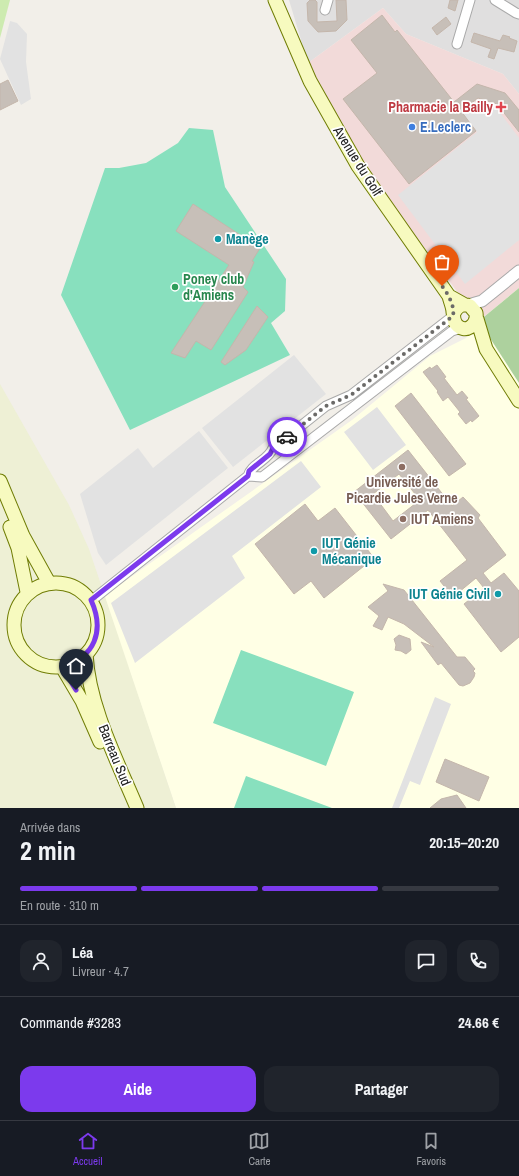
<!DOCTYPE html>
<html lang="fr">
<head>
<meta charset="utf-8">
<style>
  body { margin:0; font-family:"Archivo Narrow",sans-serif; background:#20242c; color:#f1f3f6; height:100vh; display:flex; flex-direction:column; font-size:15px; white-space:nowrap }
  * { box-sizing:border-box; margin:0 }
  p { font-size:13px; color:#9ea1a6 }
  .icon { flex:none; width:22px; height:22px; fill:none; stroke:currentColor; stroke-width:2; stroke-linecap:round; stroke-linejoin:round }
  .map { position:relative; height:808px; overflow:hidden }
  .side { display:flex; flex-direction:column; background:#171b24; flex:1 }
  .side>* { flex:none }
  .pin { position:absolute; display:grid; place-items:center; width:34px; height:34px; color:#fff; margin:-41px -17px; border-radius:50% 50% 50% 0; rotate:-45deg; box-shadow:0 0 4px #0007 }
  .pin .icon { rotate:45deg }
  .courier { position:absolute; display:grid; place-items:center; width:40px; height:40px; margin:-20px; border:3px solid #7c3aed; border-radius:50%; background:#fff; color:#222; box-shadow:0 1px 5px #0007 }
  .head em { font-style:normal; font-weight:700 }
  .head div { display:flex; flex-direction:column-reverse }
  .head { display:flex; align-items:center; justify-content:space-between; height:68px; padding:0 20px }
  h1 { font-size:26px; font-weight:700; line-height:30px }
  .bar { display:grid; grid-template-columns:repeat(4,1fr); gap:6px 4px; align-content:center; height:48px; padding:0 20px }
  .bar i { height:5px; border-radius:3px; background:#363941 }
  .bar .selected { background:#7c3aed }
  .bar p { grid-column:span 4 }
  .line { display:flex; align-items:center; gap:10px; padding:0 20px; border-top:1px solid #363941 }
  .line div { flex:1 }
  .round { display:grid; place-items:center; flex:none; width:42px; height:42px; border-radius:12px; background:#20242c }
  .primary-button { display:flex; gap:8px; margin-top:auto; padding:8px 20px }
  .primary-button a { flex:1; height:46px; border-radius:12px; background:#7c3aed; color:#fff; font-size:16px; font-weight:700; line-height:46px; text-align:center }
  .primary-button a+a { background:#20242c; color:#f1f3f6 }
  .dock { display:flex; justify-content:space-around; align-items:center; height:56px; border-top:1px solid #363941; background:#171b24; font-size:11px; color:#9ea1a6 }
  .dock a { display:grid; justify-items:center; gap:2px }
  .dock .selected { color:#7c3aed }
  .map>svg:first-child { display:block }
  .residential { fill:#e0dfdf }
  .commercial { fill:#f2dad9 }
  .education { fill:#ffffe5 }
  .farmland { fill:#eef0d5 }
  .grass { fill:#cdebb0 }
  .forest { fill:#add19e }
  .pitch { fill:#88e0be }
  .parking { fill:#e2e2e2 }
  .building { fill:#c7bfb8; stroke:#c4b6ab; fill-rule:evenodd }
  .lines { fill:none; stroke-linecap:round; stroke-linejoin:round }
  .minor-casing { stroke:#a9a9a9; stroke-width:11 }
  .tertiary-casing { stroke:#a9a9a9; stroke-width:13 }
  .secondary-casing { stroke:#707d05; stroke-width:15 }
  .minor { stroke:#fff; stroke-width:9 }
  .tertiary { stroke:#fff; stroke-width:11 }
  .secondary { stroke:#f7fabf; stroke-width:13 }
  .done { stroke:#6b6a68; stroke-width:4; stroke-dasharray:0 7.2 }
  .route { stroke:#7c3aed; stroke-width:5 }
  .health-dot { fill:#e0444e; stroke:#fff; stroke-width:1.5 }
  .shop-dot { fill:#3f7fe0; stroke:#fff; stroke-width:1.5 }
  .culture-dot { fill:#0f9aa8; stroke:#fff; stroke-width:1.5 }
  .leisure-dot { fill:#2e9e5b; stroke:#fff; stroke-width:1.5 }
  .education-dot { fill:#8d6e63; stroke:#fff; stroke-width:1.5 }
  .labels { text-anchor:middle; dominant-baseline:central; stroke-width:3.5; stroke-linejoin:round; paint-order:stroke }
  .health-label { font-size:14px; font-weight:bold; fill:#be3a42; stroke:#fff; text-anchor:end }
  .shop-label { font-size:14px; font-weight:bold; fill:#366cbe; stroke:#fff; text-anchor:start }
  .street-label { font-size:14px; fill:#222; stroke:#fff }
  .culture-label { font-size:14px; font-weight:bold; fill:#0d838f; stroke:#fff; text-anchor:start }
  .leisure-label { font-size:14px; font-weight:bold; fill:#27864d; stroke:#fff; text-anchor:start }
  .education-label { font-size:14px; font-weight:bold; fill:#785e54; stroke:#fff }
</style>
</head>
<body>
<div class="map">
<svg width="519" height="808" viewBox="0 0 519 808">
  <rect width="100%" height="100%" fill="#f2efe9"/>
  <path class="residential" d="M289,0H519V94L503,74L406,34L383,8L308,63Z"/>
  <path class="commercial" d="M383,8L406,34L503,74L519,94V288L479,321L371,176L308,63Z"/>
  <path class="education" d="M519,288V808H176L104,596L352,420L430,356L466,338L479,321Z"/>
  <path class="farmland" d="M0,384L69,505L89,549L176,808H0Z"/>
  <path class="grass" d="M0,0H10L0,38Z"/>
  <path class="forest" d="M519,288V383L479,321Z"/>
  <path class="pitch" d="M189,128L213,130L225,187L286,279L285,311L271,323L290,355L130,430L61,295L105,168H119L146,163L178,143Z
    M241,650L354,692L326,766L213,723Z
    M246,776L332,808H234Z"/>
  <path class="parking" d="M10,21L17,23L27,34L26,62L31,99L21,105L0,59Z
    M476,101L498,110L519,138V240L465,284L398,195L477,132L461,113Z
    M294,355L326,394L233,467L202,428Z
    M377,407L406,445L373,470L344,432Z
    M199,431L228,468L106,565L98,553L80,494L138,448L153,468Z
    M301,461L321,487L232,556L245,578L135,663L111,603Z
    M435,697L451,704L420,785L410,781L399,808H392Z"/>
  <path class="building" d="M310,0H315L317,2V22L337,21L336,0H346L347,20L336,31L318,32L308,21L307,3Z
    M450,0H458L455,11L448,8Z
    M382,15L395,32L397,30L454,102L477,84L505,93L519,110V132L497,104L478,98L461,111L476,131L409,184L343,99L377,73L351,40Z
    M446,17L451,24L437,35L432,28Z
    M474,33L500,41L503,35L510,37L509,38L517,41L514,52L498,48L494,59L488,57L491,49L471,42Z
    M8,80L18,101L0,110V84Z
    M193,204L260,248L252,261L254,262L243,287L248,292L213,347L211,350L196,341L185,358L171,353L229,265L176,231Z
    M257,306L268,317L246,350L225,365L221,362Z
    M437,365L446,377L444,378L457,395L462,391L468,398L466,399L479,416L472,422L471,420L466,424L458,414L460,412L448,397L443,401L437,392L438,391L423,372L430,367L431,369Z
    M411,393L466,464L449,476L395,406Z
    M408,450L452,506L463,497L480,515L478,518L506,555L483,573L491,583L504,573L519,591V637L501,652L464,604L484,588L476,578L453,597L440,581L467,560L428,510L391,539L354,492ZM399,474L420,500L393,521L373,494Z
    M305,504L318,521L335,508L374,558L324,598L311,581L294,594L255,544Z
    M383,584L404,590L457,657H465L475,669L473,671L475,673L474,677L470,683L463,686L459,685L441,663L438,665L421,642L434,647L404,624L388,617L382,630L373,626L379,616L368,607L388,591Z
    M399,635L410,639L411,650L406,654L401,651L395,650L396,645L394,639Z
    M445,759L489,777L479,801L436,782Z
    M457,795L466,808H430L441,799Z"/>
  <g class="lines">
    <defs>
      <path id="minor" d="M495,0L516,13L519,14
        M325,10L328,0
        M457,44L470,0
        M248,476L262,477L452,331L461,328
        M91,601L248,476C251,464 268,461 273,448L326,406L351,395L453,316"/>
      <path id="tertiary" d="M468,305L482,301L519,271"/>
      <path id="secondary" d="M275,0L310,81L358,166L449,296L465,305
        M449,296C450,301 453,307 453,312C454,316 453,320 456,324C465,335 478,325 476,313L470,306C463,303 457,306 454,313
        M477,319L486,349L519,401
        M0,481L23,536L49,583
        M10,527L18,548L27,592
        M14 625a42 42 0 1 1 84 0a42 42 0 1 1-84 0Z
        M86,654C89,707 117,760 137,808
        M62,667L82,701L100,742"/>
    </defs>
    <use href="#minor" class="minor-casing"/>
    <use href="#tertiary" class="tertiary-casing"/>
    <use href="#secondary" class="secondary-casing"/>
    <use href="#minor" class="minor"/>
    <use href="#tertiary" class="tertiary"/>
    <use href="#secondary" class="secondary"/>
  </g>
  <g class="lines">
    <path class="done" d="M287,437L326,406L351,395L453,316C455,306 448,294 442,286"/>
    <path class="route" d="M76,690L62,667C95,657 105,631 91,600L248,476L249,471L270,454L273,448L287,437"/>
  </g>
  <path class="health-dot" d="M499 101h4v4h4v4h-4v4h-4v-4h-4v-4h4z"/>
  <circle class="shop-dot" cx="412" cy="127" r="4"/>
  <g class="culture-dot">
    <circle cx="218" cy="239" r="4"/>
    <circle cx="314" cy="551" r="4"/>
    <circle cx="498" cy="594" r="4"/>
  </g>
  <circle class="leisure-dot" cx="175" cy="287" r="4"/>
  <g class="education-dot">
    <circle cx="402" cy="467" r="4"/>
    <circle cx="403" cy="519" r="4"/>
  </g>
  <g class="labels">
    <g class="health-label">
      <text x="493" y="107">Pharmacie la Bailly</text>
    </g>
    <g class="shop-label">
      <text x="420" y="127">E.Leclerc</text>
    </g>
    <g class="street-label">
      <text transform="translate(358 161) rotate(58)">Avenue du Golf</text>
      <text transform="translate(115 755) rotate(68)">Barreau Sud</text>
    </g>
    <g class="culture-label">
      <text x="226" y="239">Manège</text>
      <text x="322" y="543">IUT Génie<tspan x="322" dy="16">Mécanique</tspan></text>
      <text x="490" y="594" text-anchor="end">IUT Génie Civil</text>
    </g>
    <g class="leisure-label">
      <text x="183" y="279">Poney club<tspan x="183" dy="16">d'Amiens</tspan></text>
    </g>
    <g class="education-label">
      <text x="402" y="482">Université de<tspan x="402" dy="16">Picardie Jules Verne</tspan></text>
      <text x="411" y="519" text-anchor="start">IUT Amiens</text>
    </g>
  </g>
</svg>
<div class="pin" style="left:442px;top:286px;background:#ea580c"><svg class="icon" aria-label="bag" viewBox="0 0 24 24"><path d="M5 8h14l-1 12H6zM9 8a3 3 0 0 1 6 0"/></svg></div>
<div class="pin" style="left:76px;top:690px;background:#1f2937"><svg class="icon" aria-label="home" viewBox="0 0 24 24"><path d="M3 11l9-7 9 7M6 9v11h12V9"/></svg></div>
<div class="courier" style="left:287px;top:437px"><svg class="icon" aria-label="car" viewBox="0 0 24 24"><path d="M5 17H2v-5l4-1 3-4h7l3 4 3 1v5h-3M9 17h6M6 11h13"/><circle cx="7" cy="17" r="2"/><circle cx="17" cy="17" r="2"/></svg></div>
</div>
<section class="side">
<div class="head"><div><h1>2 min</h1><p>Arrivée dans</p></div><em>20:15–20:20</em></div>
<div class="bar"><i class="selected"></i><i class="selected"></i><i class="selected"></i><i></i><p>En route · 310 m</p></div>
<div class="line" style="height:72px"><a class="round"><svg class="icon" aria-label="person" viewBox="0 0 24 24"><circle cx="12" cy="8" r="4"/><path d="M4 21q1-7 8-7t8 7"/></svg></a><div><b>Léa</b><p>Livreur · 4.7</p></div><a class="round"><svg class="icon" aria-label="chat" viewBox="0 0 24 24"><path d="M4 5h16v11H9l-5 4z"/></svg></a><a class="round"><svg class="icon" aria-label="phone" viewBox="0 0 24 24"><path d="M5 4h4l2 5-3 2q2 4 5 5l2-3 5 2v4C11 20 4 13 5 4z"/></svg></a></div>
<div class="line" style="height:52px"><div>Commande #3283</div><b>24.66 €</b></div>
<div class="primary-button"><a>Aide</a><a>Partager</a></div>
</section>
<nav class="dock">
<a class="selected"><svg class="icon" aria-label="home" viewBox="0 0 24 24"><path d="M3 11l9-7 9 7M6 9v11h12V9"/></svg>Accueil</a>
<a><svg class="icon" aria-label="map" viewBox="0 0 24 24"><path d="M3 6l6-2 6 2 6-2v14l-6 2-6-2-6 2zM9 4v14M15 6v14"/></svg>Carte</a>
<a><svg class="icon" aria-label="saved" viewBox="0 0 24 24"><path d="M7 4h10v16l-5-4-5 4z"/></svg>Favoris</a>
</nav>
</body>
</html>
